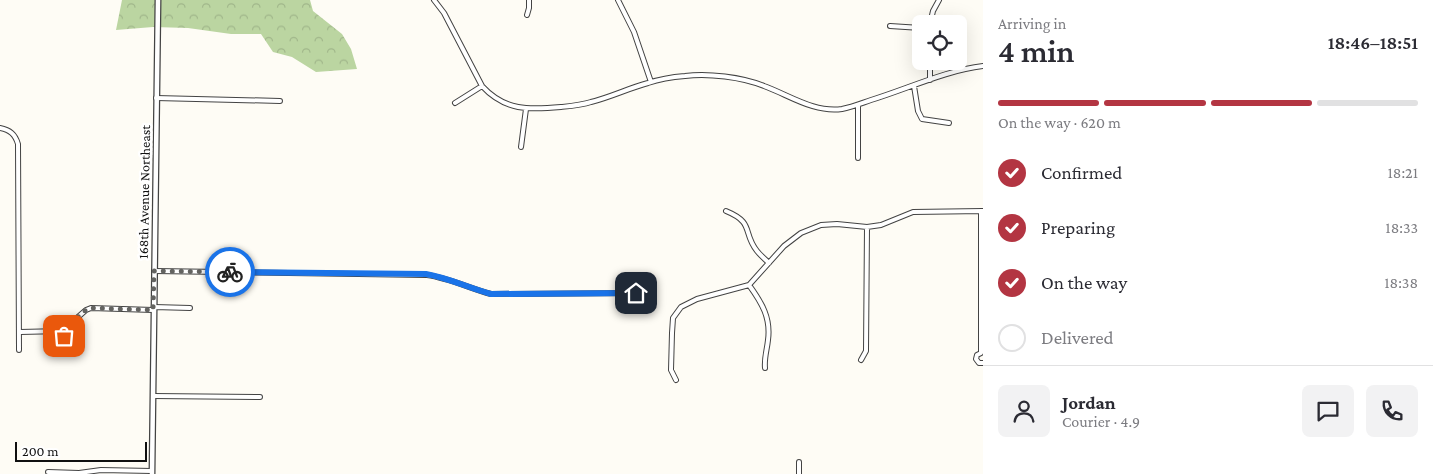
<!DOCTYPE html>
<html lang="en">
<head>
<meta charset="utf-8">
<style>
  body { margin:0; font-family:"Crimson Pro",serif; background:#f2f2f3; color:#2b2b33; height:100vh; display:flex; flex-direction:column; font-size:19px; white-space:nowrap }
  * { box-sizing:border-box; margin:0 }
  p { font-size:16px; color:#7c7c81 }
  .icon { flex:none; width:28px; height:28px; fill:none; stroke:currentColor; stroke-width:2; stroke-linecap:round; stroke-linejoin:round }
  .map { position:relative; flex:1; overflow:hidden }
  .drawer { display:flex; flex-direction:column; background:#fff; width:450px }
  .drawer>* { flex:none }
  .fabs { position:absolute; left:912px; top:15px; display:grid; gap:10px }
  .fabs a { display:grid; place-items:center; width:55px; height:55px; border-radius:8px; background:#fff; box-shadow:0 5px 20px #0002; font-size:25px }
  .scale { position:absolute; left:15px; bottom:12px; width:132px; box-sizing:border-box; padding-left:5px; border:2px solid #101010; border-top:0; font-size:14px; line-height:18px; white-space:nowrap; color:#101010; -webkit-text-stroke:4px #fff; paint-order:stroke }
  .pin { position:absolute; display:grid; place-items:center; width:42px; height:42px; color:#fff; margin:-21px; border-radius:10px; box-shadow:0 2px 8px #0006 }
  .courier { position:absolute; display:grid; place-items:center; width:50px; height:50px; margin:-25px; border:4px solid #1a73e8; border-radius:50%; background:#fff; color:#222; box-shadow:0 1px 6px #0007 }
  .overview em { font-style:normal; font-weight:600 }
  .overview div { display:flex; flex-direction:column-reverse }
  .overview { display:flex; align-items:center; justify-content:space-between; height:85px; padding:0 15px }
  h1 { font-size:32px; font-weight:600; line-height:38px }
  .bar { display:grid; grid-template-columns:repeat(4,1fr); gap:8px 5px; align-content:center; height:60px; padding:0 15px }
  .bar i { height:6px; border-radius:4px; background:#e1e1e2 }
  .bar .selected { background:#b33542 }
  .bar p { grid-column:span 4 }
  .line { display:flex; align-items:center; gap:12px; padding:0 15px; border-top:1px solid #e1e1e2 }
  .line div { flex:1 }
  .round { display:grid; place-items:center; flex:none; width:52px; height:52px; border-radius:8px; background:#f2f2f3 }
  ol { padding:0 15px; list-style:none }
  li { display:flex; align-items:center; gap:15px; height:55px }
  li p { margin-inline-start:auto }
  li .icon { padding:5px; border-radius:50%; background:#b33542; color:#fff; stroke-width:4 }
  li:last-child { color:#7c7c81 }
  li i { width:28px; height:28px; border:2px solid #e1e1e2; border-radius:50% }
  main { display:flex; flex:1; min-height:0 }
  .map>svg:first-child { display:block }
  .forest { fill:url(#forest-crowns) }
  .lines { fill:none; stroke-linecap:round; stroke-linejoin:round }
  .minor-casing { stroke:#434343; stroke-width:6 }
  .tertiary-casing { stroke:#434343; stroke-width:7 }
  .minor { stroke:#fff; stroke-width:4 }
  .tertiary { stroke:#fff; stroke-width:4.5 }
  .done { stroke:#636360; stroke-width:5; stroke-dasharray:0 9 }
  .route { stroke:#1a73e8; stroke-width:6 }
  .labels { text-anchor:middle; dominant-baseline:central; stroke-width:5; stroke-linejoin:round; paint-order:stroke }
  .street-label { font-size:14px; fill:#101010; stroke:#fff }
</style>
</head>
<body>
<main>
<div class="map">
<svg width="983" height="474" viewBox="0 0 983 474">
  <defs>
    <pattern id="forest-crowns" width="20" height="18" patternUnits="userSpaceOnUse" patternTransform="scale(1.25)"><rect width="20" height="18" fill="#bbd5a1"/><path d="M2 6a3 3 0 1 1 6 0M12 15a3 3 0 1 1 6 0" fill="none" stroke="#a0b68a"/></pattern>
  </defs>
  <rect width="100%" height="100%" fill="#fefcf5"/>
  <path class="forest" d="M122,0H310L313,11L342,34L351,49L357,69L316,72L292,57L273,52L261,34H231L188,28L153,27L116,30Z"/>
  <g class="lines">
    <defs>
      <path id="minor" d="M434,0L444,13L482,86C505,111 529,110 561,107C571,106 582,105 591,102C611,97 629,88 648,83C660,79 673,77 685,76C708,73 742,77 764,86C789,95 814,113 842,109C852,107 862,103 871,100C907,89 947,70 983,66
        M618,0L634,32L651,82
        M527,15L529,8V0
        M930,24L933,11L939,0
        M890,26L921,28
        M930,61V80
        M914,86L918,111L922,119L949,123
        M156,98L280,101
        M455,103L482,86
        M858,105V158
        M0,128C10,130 15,134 18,144L19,350
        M521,147L526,109
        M726,211C755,223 742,232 757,251C761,256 765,259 769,263
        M981,211V353L977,355L976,359L979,363H983
        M154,271L427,275C449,278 469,288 491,294L636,293
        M749,285C762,303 771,318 768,340C767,350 764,358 765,368
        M154,307L190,308
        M62,331L69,346
        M20,332L62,331L86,310L91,308L153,310
        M861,360L866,351L867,227
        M676,380L671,370L672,333L673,318L681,307L697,299L749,285L784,246L801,233L821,225L837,224L867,227L881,225L913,212L983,211
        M153,396L260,397
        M48,472L79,473L101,470L152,471
        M799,474V462"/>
      <path id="tertiary" d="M152,474L158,0"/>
    </defs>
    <use href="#minor" class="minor-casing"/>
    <use href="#tertiary" class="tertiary-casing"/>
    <use href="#minor" class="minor"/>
    <use href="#tertiary" class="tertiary"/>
  </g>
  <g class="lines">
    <path class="done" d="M64,336L62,331L86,310L91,308L153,310L154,271L230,272"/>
    <path class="route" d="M230,272L426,274C449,278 469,288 491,294L636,293"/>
  </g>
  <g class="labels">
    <g class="street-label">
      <text transform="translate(144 192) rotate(-89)">168th Avenue Northeast</text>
    </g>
  </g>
</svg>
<div class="fabs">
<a><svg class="icon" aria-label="locate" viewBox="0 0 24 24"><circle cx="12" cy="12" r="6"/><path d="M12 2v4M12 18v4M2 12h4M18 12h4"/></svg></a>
</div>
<div class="scale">200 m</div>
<div class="pin" style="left:64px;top:336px;background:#ea580c"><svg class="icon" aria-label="bag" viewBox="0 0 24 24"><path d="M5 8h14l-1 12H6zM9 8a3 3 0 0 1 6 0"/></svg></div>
<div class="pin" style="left:636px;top:293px;background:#1f2937"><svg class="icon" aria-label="home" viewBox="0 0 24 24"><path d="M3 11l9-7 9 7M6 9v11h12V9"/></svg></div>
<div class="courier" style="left:230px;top:272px"><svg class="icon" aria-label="bike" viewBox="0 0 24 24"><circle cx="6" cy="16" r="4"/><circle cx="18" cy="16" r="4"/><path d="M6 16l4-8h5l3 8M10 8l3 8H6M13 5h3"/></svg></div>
</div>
<section class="drawer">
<div class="overview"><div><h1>4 min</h1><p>Arriving in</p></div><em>18:46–18:51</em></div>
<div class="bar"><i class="selected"></i><i class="selected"></i><i class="selected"></i><i></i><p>On the way · 620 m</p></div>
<ol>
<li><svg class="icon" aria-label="check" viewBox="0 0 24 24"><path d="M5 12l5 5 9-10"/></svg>Confirmed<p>18:21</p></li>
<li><svg class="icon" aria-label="check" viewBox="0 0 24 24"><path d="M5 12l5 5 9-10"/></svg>Preparing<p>18:33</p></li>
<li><svg class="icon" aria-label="check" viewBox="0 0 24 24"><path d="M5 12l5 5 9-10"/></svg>On the way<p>18:38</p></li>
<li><i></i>Delivered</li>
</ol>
<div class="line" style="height:90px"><a class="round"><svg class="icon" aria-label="person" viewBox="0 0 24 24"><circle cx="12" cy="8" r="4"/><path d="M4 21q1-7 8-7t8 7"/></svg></a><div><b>Jordan</b><p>Courier · 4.9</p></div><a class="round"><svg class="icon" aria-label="chat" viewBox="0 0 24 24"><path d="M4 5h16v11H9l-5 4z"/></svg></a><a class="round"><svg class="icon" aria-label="phone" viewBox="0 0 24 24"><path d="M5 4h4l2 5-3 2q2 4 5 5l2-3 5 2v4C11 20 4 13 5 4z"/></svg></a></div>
</section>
</main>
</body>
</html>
